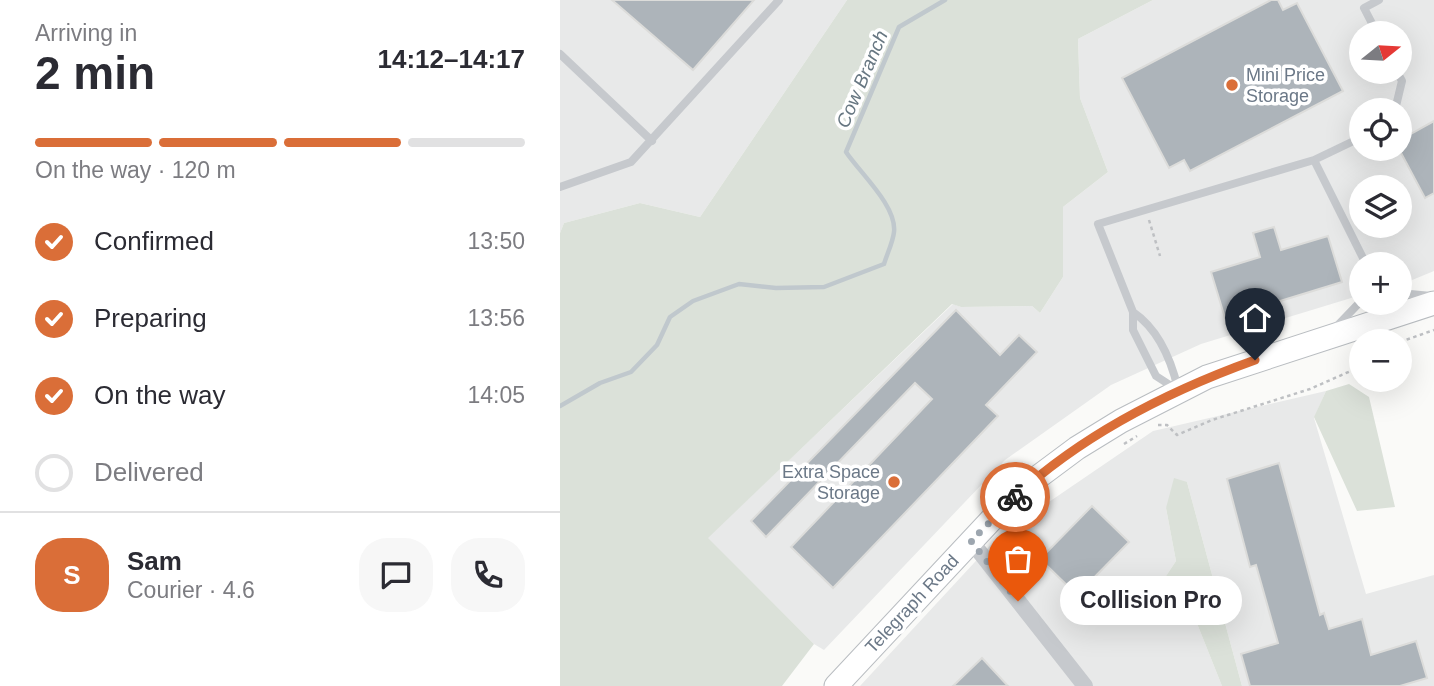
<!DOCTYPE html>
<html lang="en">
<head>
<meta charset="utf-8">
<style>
  body { margin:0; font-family:Helvetica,sans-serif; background:#f7f7f7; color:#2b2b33; height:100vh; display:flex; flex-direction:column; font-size:26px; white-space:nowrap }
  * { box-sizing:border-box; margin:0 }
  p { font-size:23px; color:#7c7c81 }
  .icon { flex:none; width:38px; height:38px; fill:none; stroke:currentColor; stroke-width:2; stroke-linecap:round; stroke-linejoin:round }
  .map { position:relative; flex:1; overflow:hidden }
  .panel { display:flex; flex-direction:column; background:#fff; width:560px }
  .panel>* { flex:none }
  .needle { width:46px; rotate:72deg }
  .controls { position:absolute; left:789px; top:21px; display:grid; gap:14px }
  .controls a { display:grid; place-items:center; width:63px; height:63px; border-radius:50%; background:#fff; box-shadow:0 7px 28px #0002; font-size:35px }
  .pin { position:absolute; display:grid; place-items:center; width:60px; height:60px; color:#fff; margin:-72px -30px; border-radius:50% 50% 50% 0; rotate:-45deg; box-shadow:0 0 7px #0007 }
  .pin .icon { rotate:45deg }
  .courier { position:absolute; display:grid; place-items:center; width:70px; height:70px; margin:-35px; border:5px solid #da6e38; border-radius:50%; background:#fff; color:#222; box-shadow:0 2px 9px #0007 }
  .bubble { position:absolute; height:49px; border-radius:24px; background:#fff; box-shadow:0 7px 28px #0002; font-size:23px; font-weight:700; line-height:49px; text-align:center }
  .head em { font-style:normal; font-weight:700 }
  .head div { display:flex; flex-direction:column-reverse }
  .head { display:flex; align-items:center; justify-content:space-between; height:119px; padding:0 35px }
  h1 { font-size:46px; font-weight:700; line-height:52px }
  .bar { display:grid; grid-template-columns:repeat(4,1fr); gap:10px 7px; align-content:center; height:84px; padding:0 35px }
  .bar i { height:9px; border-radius:5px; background:#e1e1e2 }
  .bar .selected { background:#da6e38 }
  .bar p { grid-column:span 4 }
  .line { display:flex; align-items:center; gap:18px; padding:0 35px; border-top:2px solid #e1e1e2 }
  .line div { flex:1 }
  .round { display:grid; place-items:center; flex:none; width:74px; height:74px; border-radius:28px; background:#f7f7f7 }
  ol { padding:0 35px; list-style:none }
  li { display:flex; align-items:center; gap:21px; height:77px }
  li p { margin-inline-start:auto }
  li .icon { padding:7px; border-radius:50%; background:#da6e38; color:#fff; stroke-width:4 }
  li:last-child { color:#7c7c81 }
  li i { width:38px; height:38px; border:4px solid #e1e1e2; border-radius:50% }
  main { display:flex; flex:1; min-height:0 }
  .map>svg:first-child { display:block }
  .built { fill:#e8e9e9; fill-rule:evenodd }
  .green { fill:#dbe1d9 }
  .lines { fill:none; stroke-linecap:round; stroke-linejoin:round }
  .stream { stroke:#c0c8cd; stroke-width:4.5 }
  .building { fill:#adb4ba; stroke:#dcdcda; stroke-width:2 }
  .secondary-casing { stroke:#b9bdc1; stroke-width:25 }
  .path { stroke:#bec0c3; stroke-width:2.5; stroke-dasharray:3.5 3.5; stroke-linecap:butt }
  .service { stroke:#c6c9cd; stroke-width:8 }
  .minor { stroke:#c6c9cd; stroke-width:16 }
  .secondary { stroke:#fff; stroke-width:23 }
  .done { stroke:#9da6af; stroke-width:7; stroke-dasharray:0 12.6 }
  .route { stroke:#da6e38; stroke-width:9 }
  .poi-dot { fill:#da6e38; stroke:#fff; stroke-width:2.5 }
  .labels { text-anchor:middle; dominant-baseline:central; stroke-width:7; stroke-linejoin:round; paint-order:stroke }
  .poi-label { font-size:18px; fill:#6b7887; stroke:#fff; text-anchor:start }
  .street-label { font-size:18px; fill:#6b7887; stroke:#fff }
  .water-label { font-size:19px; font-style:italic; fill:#677782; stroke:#fff }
</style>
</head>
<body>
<main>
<section class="panel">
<div class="head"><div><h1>2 min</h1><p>Arriving in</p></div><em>14:12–14:17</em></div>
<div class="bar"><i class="selected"></i><i class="selected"></i><i class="selected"></i><i></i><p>On the way · 120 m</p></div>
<ol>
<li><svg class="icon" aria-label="check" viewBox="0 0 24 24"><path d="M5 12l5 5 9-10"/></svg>Confirmed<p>13:50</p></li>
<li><svg class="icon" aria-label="check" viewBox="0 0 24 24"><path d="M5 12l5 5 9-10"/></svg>Preparing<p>13:56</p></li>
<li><svg class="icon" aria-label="check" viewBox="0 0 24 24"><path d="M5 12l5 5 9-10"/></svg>On the way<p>14:05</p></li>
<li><i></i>Delivered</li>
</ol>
<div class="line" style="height:126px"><b class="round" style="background:#da6e38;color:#fff">S</b><div><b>Sam</b><p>Courier · 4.6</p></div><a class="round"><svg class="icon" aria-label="chat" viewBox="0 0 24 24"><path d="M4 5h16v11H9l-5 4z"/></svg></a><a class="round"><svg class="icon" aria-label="phone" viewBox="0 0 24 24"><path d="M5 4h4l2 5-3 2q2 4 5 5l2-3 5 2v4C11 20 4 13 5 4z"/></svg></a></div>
</section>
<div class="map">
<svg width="874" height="686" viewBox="0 0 874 686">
  <rect width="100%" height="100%" fill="#fafaf8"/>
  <path class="built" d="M0,0H287L140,217L80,203L4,223L0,233Z
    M593,0H874V271L840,285V264H802L801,295L641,344L551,385L445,460L264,650L254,644L147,538L393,304L401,307L472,306L480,313L503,277V207L548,172L520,98L518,39ZM802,33H840V72H802ZM802,110H840V149H802ZM802,187H840V226H802Z
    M766,391L754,418L806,594L874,575V686H682L627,482L606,508L616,561L581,614L624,591L662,686H300L439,536L593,431Z"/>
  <path class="green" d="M287,0H593L518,39L520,98L548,172L503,207V277L480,313L472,306L401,307L392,304L148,538L254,644L222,686H0V233L4,223L80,203L140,217Z
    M789,384L809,397L835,507L797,511L754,417L766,391Z
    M614,478L627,482L682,686H662L624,591L580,615L616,561L606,508Z"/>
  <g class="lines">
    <path class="stream" d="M0,406L40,383L71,372L97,345L110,317L133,301L179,284L216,288L264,287L324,264C327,254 333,242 334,232C337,206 300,173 286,152L339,27L385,0"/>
  </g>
  <path class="building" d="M52,0H194L133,70Z
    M711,0H718L723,10L737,3L783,91L630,171L624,160L609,168L562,78Z
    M874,121V193L865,198L840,151V140Z
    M714,227L721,250L768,236L782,282L665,318L651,272L700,257L693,233Z
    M396,310L440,355L459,335L477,352L426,405L438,416L273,588L231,547L372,399L355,383L206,537L191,521Z
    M719,463L760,615L764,613L769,629L802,619L811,655L856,641L867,678L840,686H690L681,654L718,643L696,565L690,567L667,479Z
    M532,506L569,542L517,595L480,559Z
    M422,658L448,686H393Z"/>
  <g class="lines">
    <defs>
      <path id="secondary" d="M276,686L433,518L470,483L517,448L561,421L647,377L874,303"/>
    </defs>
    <use href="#secondary" class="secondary-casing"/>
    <path class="path" d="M589,220L600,256
      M840,342L874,330
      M598,425H607L617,435L652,420L750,389L802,366
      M564,444L577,436"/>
    <path class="service" d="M817,33L804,8L819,0
      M0,54L92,141
      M835,110L842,81L837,72
      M802,137L754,160L806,264
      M0,187L71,162L219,0
      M840,293L871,296
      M573,312C598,329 611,359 618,389
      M777,326L802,300
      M616,389L596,376L573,330V312L538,224L754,160"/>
    <path class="minor" d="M411,541L525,686"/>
    <use href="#secondary" class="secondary"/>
  </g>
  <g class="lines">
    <path class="done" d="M455,497L411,541L458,601"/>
    <path class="route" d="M455,497C523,434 609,391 695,360"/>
  </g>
  <g class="poi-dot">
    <circle cx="672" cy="85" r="7"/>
    <circle cx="334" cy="482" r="7"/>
  </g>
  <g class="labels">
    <g class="poi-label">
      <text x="686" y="75">Mini Price<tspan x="686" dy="21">Storage</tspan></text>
      <text x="320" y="472" text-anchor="end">Extra Space<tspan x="320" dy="21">Storage</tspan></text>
    </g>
    <g class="street-label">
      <text transform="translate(352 604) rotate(-47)">Telegraph Road</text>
    </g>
    <g class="water-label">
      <text transform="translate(302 79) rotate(-67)">Cow Branch</text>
    </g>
  </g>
</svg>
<div class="controls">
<a><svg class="needle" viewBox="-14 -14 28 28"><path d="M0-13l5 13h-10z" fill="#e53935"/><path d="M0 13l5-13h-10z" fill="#7c7c81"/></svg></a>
<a><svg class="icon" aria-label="locate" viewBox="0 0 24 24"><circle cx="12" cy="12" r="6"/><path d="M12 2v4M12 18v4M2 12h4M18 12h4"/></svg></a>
<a><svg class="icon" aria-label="layers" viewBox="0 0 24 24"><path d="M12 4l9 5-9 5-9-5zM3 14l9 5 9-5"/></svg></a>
<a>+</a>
<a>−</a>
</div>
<div class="pin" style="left:458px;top:601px;background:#ea580c"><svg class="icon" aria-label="bag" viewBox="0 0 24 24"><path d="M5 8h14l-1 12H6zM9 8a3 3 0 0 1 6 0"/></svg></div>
<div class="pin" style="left:695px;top:360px;background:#1f2937"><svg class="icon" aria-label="home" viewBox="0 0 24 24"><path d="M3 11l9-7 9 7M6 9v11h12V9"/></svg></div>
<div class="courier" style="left:455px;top:497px"><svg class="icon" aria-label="bike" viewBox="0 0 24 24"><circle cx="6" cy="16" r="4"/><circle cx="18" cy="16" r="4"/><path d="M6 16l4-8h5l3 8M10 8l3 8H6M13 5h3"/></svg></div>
<div class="bubble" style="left:500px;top:576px;width:182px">Collision Pro</div>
</div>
</main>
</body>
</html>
